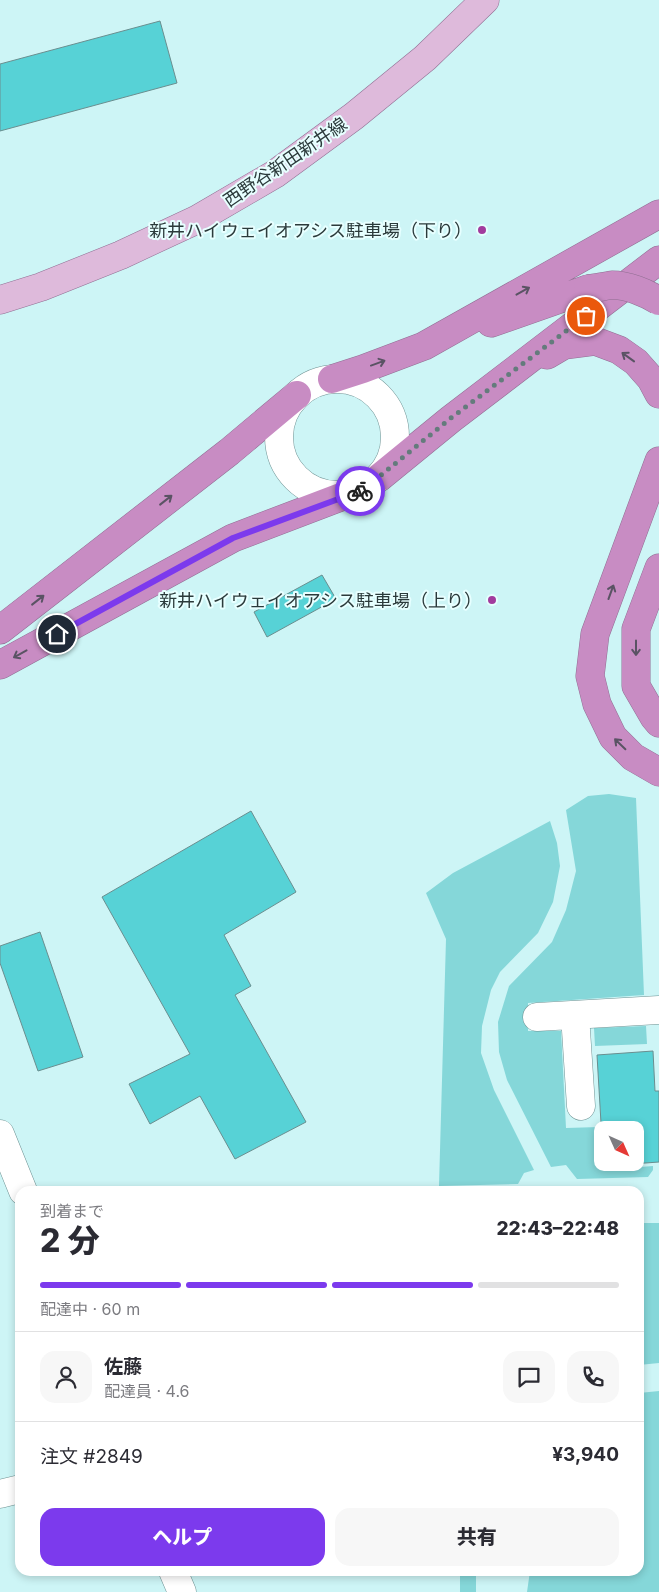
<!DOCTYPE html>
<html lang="ja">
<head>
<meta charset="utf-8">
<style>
  body { margin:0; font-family:Inter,"Noto Sans JP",sans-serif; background:#f7f7f7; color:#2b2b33; height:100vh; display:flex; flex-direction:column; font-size:19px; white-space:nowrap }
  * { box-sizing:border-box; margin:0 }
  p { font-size:16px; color:#7c7c81 }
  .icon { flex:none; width:28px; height:28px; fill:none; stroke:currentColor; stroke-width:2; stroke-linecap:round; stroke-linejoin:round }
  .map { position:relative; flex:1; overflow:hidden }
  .sheet { position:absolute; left:15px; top:1186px; width:629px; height:390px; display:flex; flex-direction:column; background:#fff; border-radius:15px; box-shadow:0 2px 8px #0003 }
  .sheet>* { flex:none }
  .needle { width:32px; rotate:135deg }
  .controls { position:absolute; left:594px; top:1121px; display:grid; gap:10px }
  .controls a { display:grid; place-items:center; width:50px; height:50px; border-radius:10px; background:#fff; box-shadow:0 2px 8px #0003; font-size:25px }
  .pin { position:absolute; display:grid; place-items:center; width:42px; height:42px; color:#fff; margin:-21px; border:2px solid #fff; border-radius:50%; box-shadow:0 1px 5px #0007 }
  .courier { position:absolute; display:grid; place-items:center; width:50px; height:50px; margin:-25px; border:4px solid #7c3aed; border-radius:50%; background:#fff; color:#222; box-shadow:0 1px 6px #0007 }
  .head em { font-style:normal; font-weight:800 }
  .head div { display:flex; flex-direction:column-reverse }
  .head { display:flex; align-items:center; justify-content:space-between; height:85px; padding:0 25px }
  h1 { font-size:32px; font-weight:800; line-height:38px }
  .bar { display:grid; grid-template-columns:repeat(4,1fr); gap:8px 5px; align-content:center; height:60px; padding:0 25px }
  .bar i { height:6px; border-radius:4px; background:#e1e1e2 }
  .bar .active { background:#7c3aed }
  .bar p { grid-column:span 4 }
  .line { display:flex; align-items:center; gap:12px; padding:0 25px; border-top:1px solid #e1e1e2 }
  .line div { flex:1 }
  .round { display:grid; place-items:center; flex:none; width:52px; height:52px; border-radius:15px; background:#f7f7f7 }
  .button { display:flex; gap:10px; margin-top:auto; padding:10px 25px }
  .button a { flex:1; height:58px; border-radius:15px; background:#7c3aed; color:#fff; font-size:20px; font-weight:800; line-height:58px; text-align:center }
  .button a+a { background:#f7f7f7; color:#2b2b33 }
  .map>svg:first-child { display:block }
  .green { fill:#85d7d9 }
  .building { fill:#57d2d6; stroke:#6a8e8f }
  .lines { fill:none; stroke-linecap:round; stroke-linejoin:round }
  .minor-casing { stroke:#6e9293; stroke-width:29 }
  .major-casing { stroke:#916f93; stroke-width:29 }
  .highway-casing { stroke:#916f93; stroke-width:29 }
  .minor { stroke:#fff; stroke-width:28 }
  .major { stroke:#debadb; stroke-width:28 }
  .highway { stroke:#c88cc3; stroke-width:28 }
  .highway-bridge-casing { stroke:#916f93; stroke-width:29; stroke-linecap:butt }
  .highway-bridge { stroke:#c88cc3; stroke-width:28 }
  .oneway { stroke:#5a5364 }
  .done { stroke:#647b7c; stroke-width:5; stroke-dasharray:0 9 }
  .route { stroke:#7c3aed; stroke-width:6 }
  .poi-dot { fill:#a23b9e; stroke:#e7ffff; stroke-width:2 }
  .labels { text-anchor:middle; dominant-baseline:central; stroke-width:4; stroke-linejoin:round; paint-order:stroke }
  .street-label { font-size:18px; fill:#2b3a3b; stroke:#e7ffff }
  .poi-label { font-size:18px; fill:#2b3a3b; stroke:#e7ffff; text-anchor:end }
</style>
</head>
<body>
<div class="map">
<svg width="659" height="1592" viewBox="0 0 659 1592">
  <rect width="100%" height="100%" fill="#cdf5f6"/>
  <path class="green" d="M609,794L636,798L644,995L528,1003V1031H561L566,1128L599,1127L601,1170L653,1166V1170L648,1177L577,1179L566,1165L551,1167L507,1080L499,1052L498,1022L509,986L552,942L566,910L576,871L566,810L588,796Z
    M550,821L557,843L560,866L553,902L538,933L500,972L491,990L482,1026L481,1053L494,1090L534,1170L524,1173L518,1184L439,1186L446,939L426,893L453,873Z
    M646,1026L647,1044L595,1046L594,1028Z
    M639,1223H659V1363L639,1365Z
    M659,1391V1592H527L530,1571H639V1393Z
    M460,1571H476V1592H460Z"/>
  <path class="building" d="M160,21L177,83L0,131V64Z
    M322,575L336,599L267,637L254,612Z
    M251,811L296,892L224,935L251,986L235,995L306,1122L235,1159L200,1096L150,1124L129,1084L190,1054L102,897Z
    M40,932L83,1057L38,1071L0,963V946Z
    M653,1051L655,1091H659V1162L604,1166V1162H635V1130H602V1140L597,1055Z"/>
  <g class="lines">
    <defs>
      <path id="minor" d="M279 437a58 58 0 1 1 116 0a58 58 0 1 1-116 0Z
        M575,1015L581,1106
        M537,1017L659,1010
        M0,1134L23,1191
        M0,1494L20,1489
        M173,1571L182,1592"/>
      <path id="major" d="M0,300L41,287L121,255L196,220L275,174L354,116L425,58L485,0"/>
      <path id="highway" d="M491,323L588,289
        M547,355L564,345L595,341L619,350L636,362L651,379L659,394
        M332,379L363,369L424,346L659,214
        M659,461L595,634L590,676L597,704L613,737L633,757L659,772
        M380,477L451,419L659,260
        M659,568L636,629V686L654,717L659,723
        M0,630L229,452L297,395
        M0,665L233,538L346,495"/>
    </defs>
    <use href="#minor" class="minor-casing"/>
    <use href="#major" class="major-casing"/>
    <use href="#highway" class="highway-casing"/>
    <use href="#minor" class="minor"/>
    <use href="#major" class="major"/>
    <use href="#highway" class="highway"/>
    <defs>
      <path id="highway-bridge" d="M588,289C596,288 605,286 612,285C627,285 647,293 659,301"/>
    </defs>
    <use href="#highway-bridge" class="highway-bridge-casing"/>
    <use href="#highway-bridge" class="highway-bridge"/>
  </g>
  <defs><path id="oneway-shaft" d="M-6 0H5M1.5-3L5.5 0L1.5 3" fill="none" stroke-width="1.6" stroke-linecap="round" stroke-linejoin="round" transform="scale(1.25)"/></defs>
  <g class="oneway">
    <use href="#oneway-shaft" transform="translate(523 291) rotate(-29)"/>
    <use href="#oneway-shaft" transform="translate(628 357) rotate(-144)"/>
    <use href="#oneway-shaft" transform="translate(378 363) rotate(-20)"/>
    <use href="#oneway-shaft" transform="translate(166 500) rotate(-38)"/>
    <use href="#oneway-shaft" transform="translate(611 592) rotate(-70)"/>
    <use href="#oneway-shaft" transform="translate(38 600) rotate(-38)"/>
    <use href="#oneway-shaft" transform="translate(636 648) rotate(90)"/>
    <use href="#oneway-shaft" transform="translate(20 654) rotate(151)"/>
    <use href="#oneway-shaft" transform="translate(620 744) rotate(-136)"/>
  </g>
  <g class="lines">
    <path class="done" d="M360,491L364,489L451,418L586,316"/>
    <path class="route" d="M57,634L233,538L360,491"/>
  </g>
  <g class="poi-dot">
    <circle cx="482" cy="230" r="5"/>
    <circle cx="492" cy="600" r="5"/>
  </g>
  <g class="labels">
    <g class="street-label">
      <text transform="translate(285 162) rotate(-34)">西野谷新田新井線</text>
    </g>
    <g class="poi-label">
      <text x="472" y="230">新井ハイウェイオアシス駐車場（下り）</text>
      <text x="482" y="600">新井ハイウェイオアシス駐車場（上り）</text>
    </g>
  </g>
</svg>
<div class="controls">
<a><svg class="needle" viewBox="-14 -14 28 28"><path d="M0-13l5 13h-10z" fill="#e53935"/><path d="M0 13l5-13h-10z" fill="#7c7c81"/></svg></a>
</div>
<div class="pin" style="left:586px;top:316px;background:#ea580c"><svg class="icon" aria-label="bag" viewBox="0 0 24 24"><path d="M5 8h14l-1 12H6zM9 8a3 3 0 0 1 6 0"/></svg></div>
<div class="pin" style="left:57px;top:634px;background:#1f2937"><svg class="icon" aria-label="home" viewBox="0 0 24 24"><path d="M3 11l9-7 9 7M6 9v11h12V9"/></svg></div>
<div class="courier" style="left:360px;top:491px"><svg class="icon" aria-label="bike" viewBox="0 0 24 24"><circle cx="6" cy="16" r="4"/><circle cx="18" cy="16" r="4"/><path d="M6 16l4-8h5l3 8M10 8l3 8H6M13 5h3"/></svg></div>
<section class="sheet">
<div class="head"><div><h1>2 分</h1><p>到着まで</p></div><em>22:43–22:48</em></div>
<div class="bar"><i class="active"></i><i class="active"></i><i class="active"></i><i></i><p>配達中 · 60 m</p></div>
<div class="line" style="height:90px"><a class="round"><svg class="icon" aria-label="person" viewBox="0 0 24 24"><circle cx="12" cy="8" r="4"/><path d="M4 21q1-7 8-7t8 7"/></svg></a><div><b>佐藤</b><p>配達員 · 4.6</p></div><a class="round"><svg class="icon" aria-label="chat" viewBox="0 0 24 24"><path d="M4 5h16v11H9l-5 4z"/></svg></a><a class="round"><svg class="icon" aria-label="phone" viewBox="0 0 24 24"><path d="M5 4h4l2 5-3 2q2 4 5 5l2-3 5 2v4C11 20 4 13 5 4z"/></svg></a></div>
<div class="line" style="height:65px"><div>注文 #2849</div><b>¥3,940</b></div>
<div class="button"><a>ヘルプ</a><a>共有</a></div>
</section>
</div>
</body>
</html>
